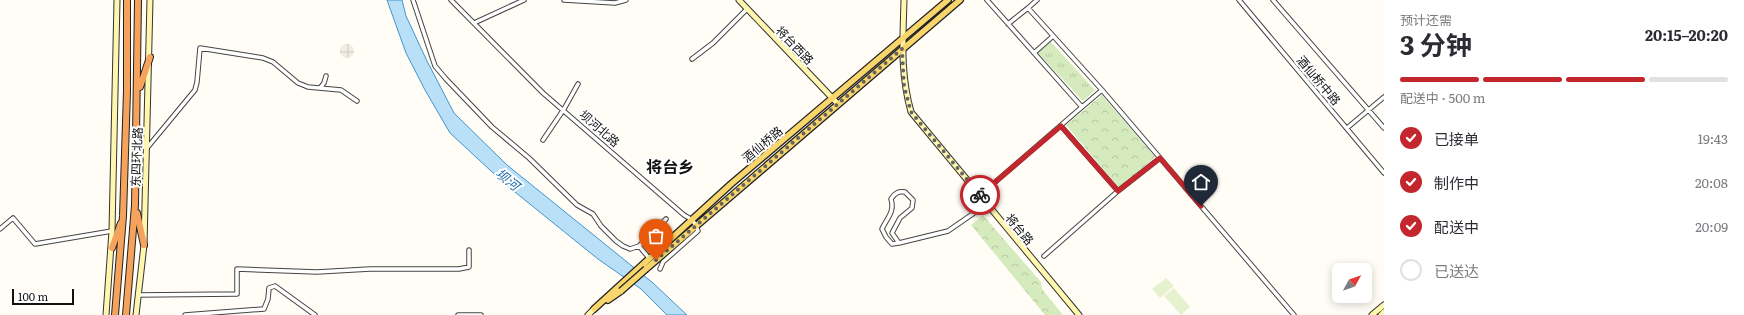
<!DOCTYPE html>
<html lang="zh">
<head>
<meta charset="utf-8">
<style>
  body { margin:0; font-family:Literata,"Noto Sans SC",serif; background:#f7f7f7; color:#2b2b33; height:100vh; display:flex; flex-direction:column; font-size:15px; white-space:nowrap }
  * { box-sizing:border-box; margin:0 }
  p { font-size:13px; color:#7c7c81 }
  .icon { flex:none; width:22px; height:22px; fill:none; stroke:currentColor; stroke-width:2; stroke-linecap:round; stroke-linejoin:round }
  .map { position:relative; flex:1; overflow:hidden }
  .drawer { display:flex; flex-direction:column; background:#fff; width:360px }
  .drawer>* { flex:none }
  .needle { width:26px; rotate:50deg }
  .controls { position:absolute; left:1332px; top:263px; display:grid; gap:8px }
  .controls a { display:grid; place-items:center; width:40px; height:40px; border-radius:6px; background:#fff; box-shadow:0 2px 10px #0003; font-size:20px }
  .scale { position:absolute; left:12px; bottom:10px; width:62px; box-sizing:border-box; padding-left:4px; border:2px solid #111; border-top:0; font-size:11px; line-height:14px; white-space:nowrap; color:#111; -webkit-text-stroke:3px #fff; paint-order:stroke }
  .pin { position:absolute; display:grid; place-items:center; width:34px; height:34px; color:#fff; margin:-41px -17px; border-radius:50% 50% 50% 0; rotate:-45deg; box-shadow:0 0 4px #0007 }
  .pin .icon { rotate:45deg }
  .courier { position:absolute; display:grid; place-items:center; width:40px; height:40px; margin:-20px; border:3px solid #c4262e; border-radius:50%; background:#fff; color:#222; box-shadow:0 1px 5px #0007 }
  .headline em { font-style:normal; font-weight:700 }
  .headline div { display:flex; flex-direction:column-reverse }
  .headline { display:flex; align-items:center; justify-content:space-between; height:68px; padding:0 16px }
  h1 { font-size:26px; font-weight:700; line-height:30px }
  .bar { display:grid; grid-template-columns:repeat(4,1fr); gap:6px 4px; align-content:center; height:48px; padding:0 16px }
  .bar i { height:5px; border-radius:3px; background:#e1e1e2 }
  .bar .selected { background:#c4262e }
  .bar p { grid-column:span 4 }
  ol { padding:0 16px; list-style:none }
  li { display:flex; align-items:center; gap:12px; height:44px }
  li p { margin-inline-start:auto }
  li .icon { padding:4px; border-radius:50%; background:#c4262e; color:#fff; stroke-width:4 }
  li:last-child { color:#7c7c81 }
  li i { width:22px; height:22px; border:2px solid #e1e1e2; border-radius:50% }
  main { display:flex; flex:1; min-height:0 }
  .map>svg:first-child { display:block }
  .grass { fill:url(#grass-tufts) }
  .park { fill:url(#park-crowns) }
  .pitch { fill:#e6f2cf }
  .plaza { fill:url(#plaza-grid) }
  .water { fill:#b9e0f7; stroke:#3f96cf }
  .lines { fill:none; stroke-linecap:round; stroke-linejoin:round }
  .street-casing { stroke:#444; stroke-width:5.5 }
  .secondary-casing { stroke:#333; stroke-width:7 }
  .primary-casing { stroke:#222; stroke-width:8 }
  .highway-casing { stroke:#222; stroke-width:8 }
  .street { stroke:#fff; stroke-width:3.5 }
  .secondary { stroke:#fff6b0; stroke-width:5 }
  .primary { stroke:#f9d66b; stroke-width:5.5 }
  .highway { stroke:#f5a25d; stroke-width:6 }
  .primary-bridge-casing { stroke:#222; stroke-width:8; stroke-linecap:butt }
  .primary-bridge { stroke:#f9d66b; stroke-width:5.5 }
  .done { stroke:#646461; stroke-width:4; stroke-dasharray:0 7.2 }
  .route { stroke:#c4262e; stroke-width:5 }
  .labels { text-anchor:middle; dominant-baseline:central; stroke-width:4; stroke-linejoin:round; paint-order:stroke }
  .street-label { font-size:12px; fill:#111; stroke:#fff }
  .water-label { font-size:13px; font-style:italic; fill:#1768a6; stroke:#fff }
  .district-label { font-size:16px; font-weight:bold; fill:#111; stroke:#fff }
</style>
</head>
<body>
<main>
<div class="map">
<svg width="1384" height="315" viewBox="0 0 1384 315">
  <defs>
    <pattern id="grass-tufts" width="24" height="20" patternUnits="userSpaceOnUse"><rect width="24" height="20" fill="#d5ebbd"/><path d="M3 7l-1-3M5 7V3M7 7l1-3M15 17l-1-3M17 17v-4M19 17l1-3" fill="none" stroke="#b6c8a1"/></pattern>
    <pattern id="park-crowns" width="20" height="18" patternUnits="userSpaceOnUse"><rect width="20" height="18" fill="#d5ebbd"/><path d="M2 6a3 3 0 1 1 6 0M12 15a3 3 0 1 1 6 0" fill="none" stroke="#b6c8a1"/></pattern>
    <pattern id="plaza-grid" width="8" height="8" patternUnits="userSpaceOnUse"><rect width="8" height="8" fill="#f1ede2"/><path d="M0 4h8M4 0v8" fill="none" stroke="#cecac1"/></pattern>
  </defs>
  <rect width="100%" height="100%" fill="#fffdf5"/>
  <path class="grass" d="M1050,41L1095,90L1083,101L1037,52Z"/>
  <path class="park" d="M1102,95L1155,157L1119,188L1066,125Z
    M983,215L1041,282L1042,289L1063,315H1045L971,225Z"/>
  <path class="pitch" d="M1166,278L1174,286L1160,298L1152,289Z
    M1174,288L1190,307L1181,315L1164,296Z"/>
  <path class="plaza" d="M340 51a7 7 0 1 1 14 0a7 7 0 1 1-14 0Z"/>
  <path class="water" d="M387,0H402L406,16L427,61L454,113L507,165L653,283L687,315H667L641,289L598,259L505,184L450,133L425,90L406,53Z"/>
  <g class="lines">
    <defs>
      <path id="street" d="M413,0L435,66L446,79L492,127L529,158L577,205L593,214L601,226L616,241L623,246L630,249L639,246L666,219
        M451,0L543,93L684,215C692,219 696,223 698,231L663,262L660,269
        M564,0L615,3L626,0
        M987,0L1082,107L1102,90
        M1239,0L1384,173
        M1273,0L1384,128
        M1028,8L1037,0
        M474,23L524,0
        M1008,24L1028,8L1102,90L1294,315
        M1034,53L1052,37
        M692,59L713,43L747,9
        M320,88L324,83L326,76
        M1061,126L1118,191
        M1347,128L1384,97
        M543,140L564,109L578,84
        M147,148L195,90L197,82L200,48L263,58L273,62L298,83L308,87L341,90L357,101
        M979,196L1082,107
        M0,229L13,218L35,244L112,231
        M899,243L892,244L886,237L882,229C887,218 895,212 891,199C895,193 898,191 905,192L913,200L912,208L900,218L892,233L899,243L948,231L987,204
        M639,246L649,258
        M1044,256L1118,191L1160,158
        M138,295L237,294V269L317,272L370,269H459L469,267V250
        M185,315L264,309L268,299L269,288L275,286L315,315
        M458,315H481"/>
      <path id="secondary" d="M739,0L838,104
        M904,0C903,40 900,72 911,112L1079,315
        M106,315L112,231L117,0
        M136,315L144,245L150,0
        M588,315L594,309
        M1372,315L1384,305
        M1381,315L1384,312"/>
      <path id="primary" d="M646,269L960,0
        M608,300L621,291
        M594,309L731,184L948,0"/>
      <path id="highway" d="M140,87L150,57
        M137,213L144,245
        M112,248L121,223
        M115,315L123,216L127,91V0
        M126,315L135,205L138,0"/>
    </defs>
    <use href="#street" class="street-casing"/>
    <use href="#secondary" class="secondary-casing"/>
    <use href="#primary" class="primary-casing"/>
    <use href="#highway" class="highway-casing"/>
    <use href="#street" class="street"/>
    <use href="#secondary" class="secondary"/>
    <use href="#primary" class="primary"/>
    <use href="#highway" class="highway"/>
    <defs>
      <path id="primary-bridge" d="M621,291L646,269"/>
    </defs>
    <use href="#primary-bridge" class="primary-bridge-casing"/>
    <use href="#primary-bridge" class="primary-bridge"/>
  </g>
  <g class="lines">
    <path class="done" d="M656,260L902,49L904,86L911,112L980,195"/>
    <path class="route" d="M980,195L1061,126L1118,191L1160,158L1201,206"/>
  </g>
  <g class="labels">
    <g class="street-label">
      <text transform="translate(795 45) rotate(46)">将台西路</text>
      <text transform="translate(1319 80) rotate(50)">酒仙桥中路</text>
      <text transform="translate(600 128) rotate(41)">坝河北路</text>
      <text transform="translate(762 144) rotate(-40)">酒仙桥路</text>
      <text transform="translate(136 157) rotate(-88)">东四环北路</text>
      <text transform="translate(1020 229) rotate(51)">将台路</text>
    </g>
    <g class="water-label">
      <text transform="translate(508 179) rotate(38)">坝河</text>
    </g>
    <g class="district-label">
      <text x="670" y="166">将台乡</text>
    </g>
  </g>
</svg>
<div class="controls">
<a><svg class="needle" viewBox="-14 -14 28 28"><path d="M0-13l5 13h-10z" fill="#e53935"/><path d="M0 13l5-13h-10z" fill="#7c7c81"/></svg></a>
</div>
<div class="scale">100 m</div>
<div class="pin" style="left:656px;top:260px;background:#ea580c"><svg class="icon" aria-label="bag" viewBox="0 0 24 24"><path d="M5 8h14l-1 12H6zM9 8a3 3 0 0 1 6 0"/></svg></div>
<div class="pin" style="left:1201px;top:206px;background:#1f2937"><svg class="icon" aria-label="home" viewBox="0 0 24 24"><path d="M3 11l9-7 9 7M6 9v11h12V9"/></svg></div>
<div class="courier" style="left:980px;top:195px"><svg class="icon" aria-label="bike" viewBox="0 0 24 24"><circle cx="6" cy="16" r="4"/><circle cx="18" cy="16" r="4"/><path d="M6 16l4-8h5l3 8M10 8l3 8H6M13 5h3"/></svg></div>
</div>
<section class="drawer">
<div class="headline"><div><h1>3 分钟</h1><p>预计还需</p></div><em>20:15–20:20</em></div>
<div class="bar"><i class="selected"></i><i class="selected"></i><i class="selected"></i><i></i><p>配送中 · 500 m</p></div>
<ol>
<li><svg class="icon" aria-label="check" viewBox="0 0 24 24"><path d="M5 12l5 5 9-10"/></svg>已接单<p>19:43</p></li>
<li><svg class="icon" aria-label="check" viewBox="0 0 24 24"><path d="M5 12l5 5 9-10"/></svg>制作中<p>20:08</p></li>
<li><svg class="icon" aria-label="check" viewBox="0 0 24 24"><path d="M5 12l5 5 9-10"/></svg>配送中<p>20:09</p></li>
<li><i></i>已送达</li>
</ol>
</section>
</main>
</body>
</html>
